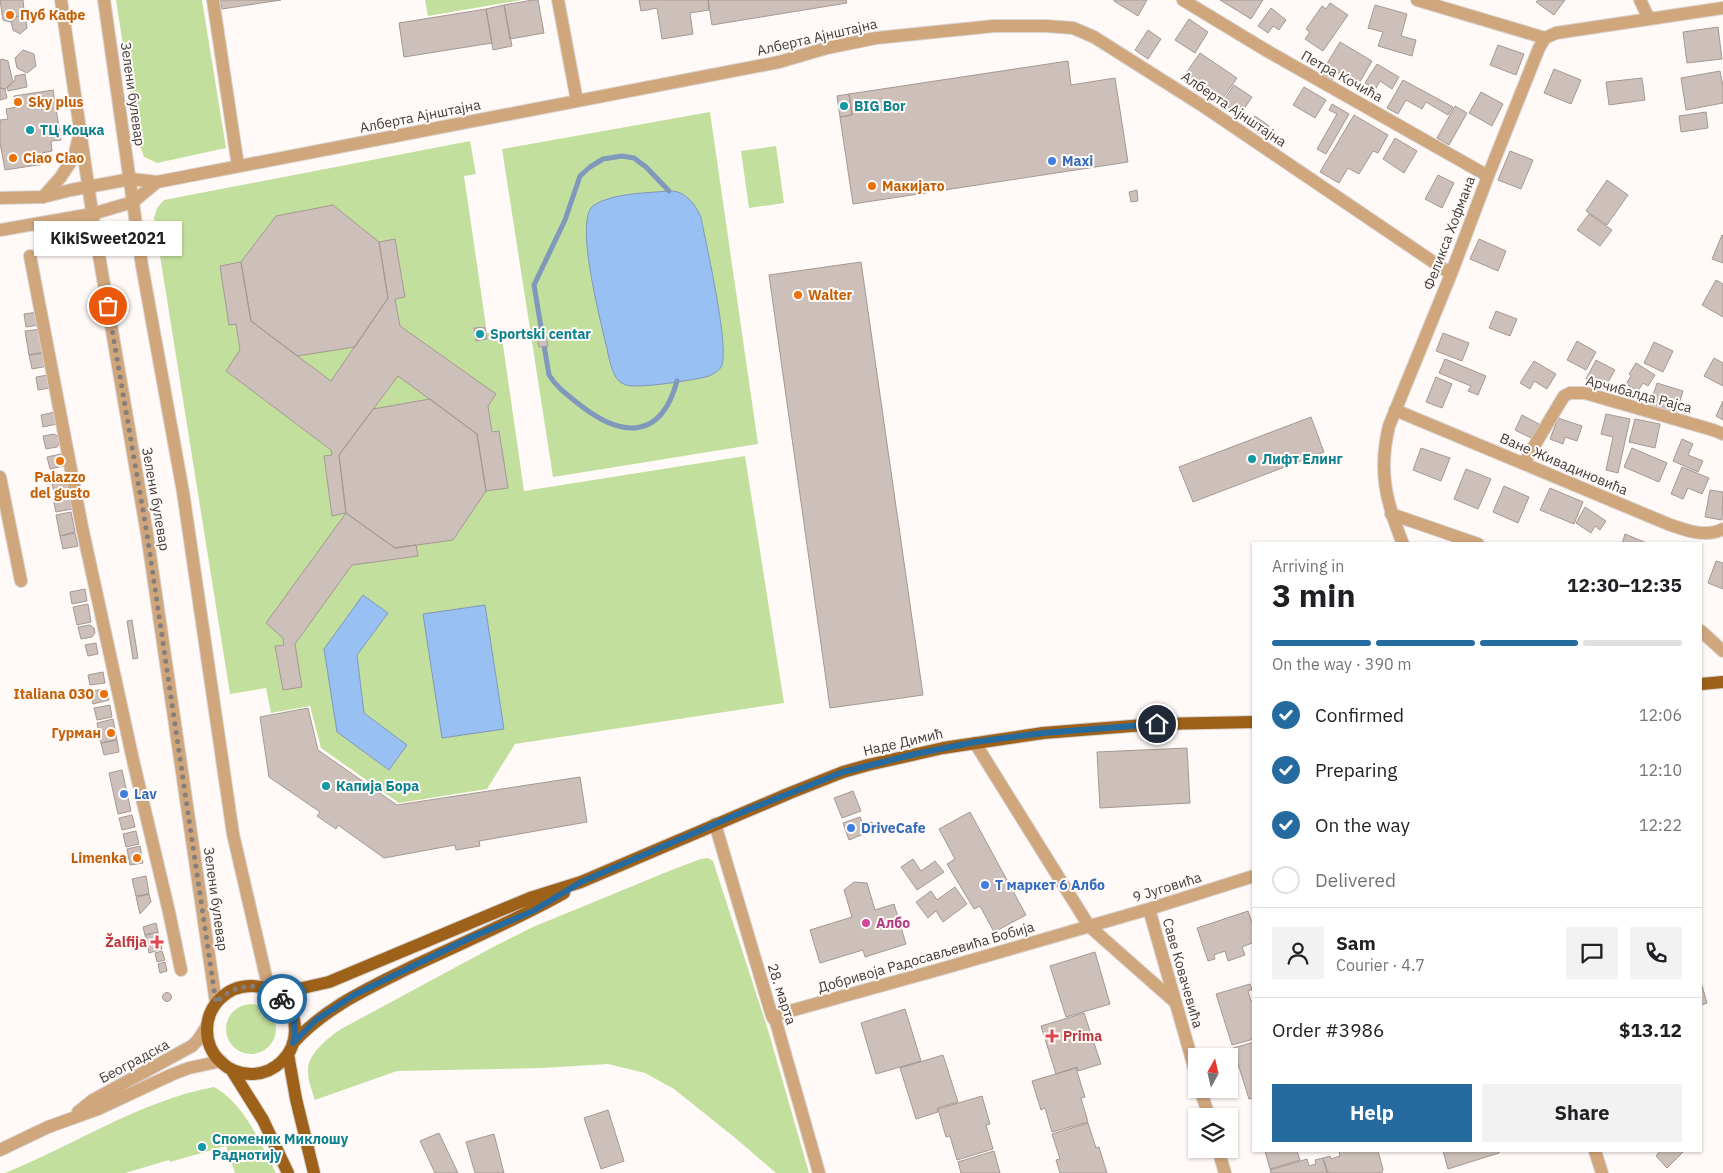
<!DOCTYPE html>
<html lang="en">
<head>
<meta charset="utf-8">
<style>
  body { margin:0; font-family:"IBM Plex Sans",sans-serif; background:#f2f2f2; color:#202124; height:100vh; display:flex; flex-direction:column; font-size:19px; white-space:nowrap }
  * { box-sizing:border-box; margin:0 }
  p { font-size:16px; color:#757577 }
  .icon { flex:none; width:28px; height:28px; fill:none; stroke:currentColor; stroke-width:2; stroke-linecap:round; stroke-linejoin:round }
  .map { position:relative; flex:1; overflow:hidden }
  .drawer { position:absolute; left:1252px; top:542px; width:450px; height:610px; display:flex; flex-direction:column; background:#fff; border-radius:0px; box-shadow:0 1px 4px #0004 }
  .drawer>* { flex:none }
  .needle { width:32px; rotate:8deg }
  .controls { position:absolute; left:1188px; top:1048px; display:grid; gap:10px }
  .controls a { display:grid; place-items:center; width:50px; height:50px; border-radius:0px; background:#fff; box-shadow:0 1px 4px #0004; font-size:25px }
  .pin { position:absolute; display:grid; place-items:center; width:42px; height:42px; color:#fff; margin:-21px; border:2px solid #fff; border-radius:50%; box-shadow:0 1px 5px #0007 }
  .courier { position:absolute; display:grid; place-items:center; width:50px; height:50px; margin:-25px; border:4px solid #266b9f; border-radius:50%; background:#fff; color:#222; box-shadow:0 1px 6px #0007 }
  .bubble { position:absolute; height:35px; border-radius:0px; background:#fff; box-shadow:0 1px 4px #0004; font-size:16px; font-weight:800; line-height:35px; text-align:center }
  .headline em { font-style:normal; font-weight:800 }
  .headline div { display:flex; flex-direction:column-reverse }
  .headline { display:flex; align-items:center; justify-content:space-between; height:85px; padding:0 20px }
  h1 { font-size:32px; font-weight:800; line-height:38px }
  .bar { display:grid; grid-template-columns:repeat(4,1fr); gap:8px 5px; align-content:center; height:60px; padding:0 20px }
  .bar i { height:6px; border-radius:4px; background:#e0e0e0 }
  .bar .on { background:#266b9f }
  .bar p { grid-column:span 4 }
  .line { display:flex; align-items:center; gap:12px; padding:0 20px; border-top:1px solid #e0e0e0 }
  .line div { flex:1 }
  .round { display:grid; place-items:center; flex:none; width:52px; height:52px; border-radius:0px; background:#f2f2f2 }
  ol { padding:0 20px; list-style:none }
  li { display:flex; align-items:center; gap:15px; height:55px }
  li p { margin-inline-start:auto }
  li .icon { padding:5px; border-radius:50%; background:#266b9f; color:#fff; stroke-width:4 }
  li:last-child { color:#757577 }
  li i { width:28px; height:28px; border:2px solid #e0e0e0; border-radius:50% }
  .cta { display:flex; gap:10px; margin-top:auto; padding:10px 20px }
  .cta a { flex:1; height:58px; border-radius:0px; background:#266b9f; color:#fff; font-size:20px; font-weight:800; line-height:58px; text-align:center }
  .cta a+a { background:#f2f2f2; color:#202124 }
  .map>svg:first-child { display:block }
  .green { fill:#c3df9d }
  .water { fill:#99c0f3; stroke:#7f98bb }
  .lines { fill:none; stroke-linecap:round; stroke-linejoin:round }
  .stream { stroke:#7f98bb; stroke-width:5 }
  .building { fill:#cdc0ba; stroke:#a59893 }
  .pedestrian-casing { stroke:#d9d4d1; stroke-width:14 }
  .minor-casing { stroke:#d9d4d1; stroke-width:14 }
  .tertiary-casing { stroke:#d9d4d1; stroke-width:14 }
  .primary-casing { stroke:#d9d4d1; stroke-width:14 }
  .pedestrian { stroke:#d0a67d; stroke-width:12 }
  .minor { stroke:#d0a67d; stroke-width:12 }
  .tertiary { stroke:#d0a67d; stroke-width:12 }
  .primary { stroke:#9d6119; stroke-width:12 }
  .done { stroke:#847e7c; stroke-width:5; stroke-dasharray:0 9 }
  .route { stroke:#266b9f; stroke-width:6 }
  .food-dot { fill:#e8710a; stroke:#fffaf7; stroke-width:2 }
  .culture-dot { fill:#0f9aa8; stroke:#fffaf7; stroke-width:2 }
  .shop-dot { fill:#3f7fe0; stroke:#fffaf7; stroke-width:2 }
  .hotel-dot { fill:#d1479c; stroke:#fffaf7; stroke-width:2 }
  .health-dot { fill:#e0444e; stroke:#fffaf7; stroke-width:2 }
  .labels { text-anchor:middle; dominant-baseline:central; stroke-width:4; stroke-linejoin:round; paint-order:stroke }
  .food-label { font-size:14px; font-weight:bold; fill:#c56008; stroke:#fffaf7; text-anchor:start }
  .street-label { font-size:14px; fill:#413c39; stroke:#fffaf7 }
  .culture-label { font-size:14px; font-weight:bold; fill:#0d838f; stroke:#fffaf7; text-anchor:start }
  .shop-label { font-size:14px; font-weight:bold; fill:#366cbe; stroke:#fffaf7; text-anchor:start }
  .hotel-label { font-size:14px; font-weight:bold; fill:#b23c85; stroke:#fffaf7; text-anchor:start }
  .health-label { font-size:14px; font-weight:bold; fill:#be3a42; stroke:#fffaf7; text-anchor:end }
</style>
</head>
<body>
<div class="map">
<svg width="1723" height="1173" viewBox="0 0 1723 1173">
  <rect width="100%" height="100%" fill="#fffaf7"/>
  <path class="green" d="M116,0H202L226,148L157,163L144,157L138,141Z
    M425,0H522L428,16Z
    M710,112L758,444L553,477L502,149Z
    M470,141L476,174L464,176L486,326L474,328L476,341L487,340L486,333L501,331L524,491L745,456L784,703L515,744L487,789L399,803L321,748L310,706L271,713L266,688L230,694L154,218L157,208L164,200Z
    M776,146L784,203L749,208L741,151Z
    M708,858L713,861L768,1030L809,1173H776L734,1137L674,1089L645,1073L608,1064L543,1068L397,1071L315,1100C312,1090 307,1079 308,1068C310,1052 328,1038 341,1029L495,946L533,927L674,869L701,859Z
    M226 1029a25 25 0 1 1 50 0a25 25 0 1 1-50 0Z
    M214,1087C244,1103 261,1144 276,1173H235L226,1146L170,1162L169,1160L125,1173H5C75,1145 139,1101 214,1087Z"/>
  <path class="water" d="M669,191C685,190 695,204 701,217C705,240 731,351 721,367C719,371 713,374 709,376C696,380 637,389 626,385C614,381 612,369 609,358C604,333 572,219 594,205C613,193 647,193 669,191Z
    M363,595L388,613L357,655L364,713L407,745L389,770L337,732L324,649Z
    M485,605L504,729L442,738L423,614Z"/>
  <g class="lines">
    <path class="stream" d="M669,191L646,167L634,158L622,156L603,159L590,167L580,176L565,220L534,285L549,375C557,388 569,396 580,405C622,438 661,440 677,381"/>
  </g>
  <path class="building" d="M0,0H23L24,10L10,22L3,20Z
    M220,0H281L222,9Z
    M533,0H538L544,33L510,39L504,5Z
    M639,0H708L709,10L690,13L693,34L662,39L657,8L641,11Z
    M708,0H846L847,3L712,25Z
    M1114,0H1147L1138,16L1114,1Z
    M1220,0H1263L1251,19Z
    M1538,0H1565L1554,15L1536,2Z
    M1330,3L1348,15L1323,51L1305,39L1310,32L1306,29L1322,6L1326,9Z
    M504,5L512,46L493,50L486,9Z
    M1375,5L1407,14L1401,36L1416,40L1412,56L1378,46L1383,32L1368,28Z
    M1271,8L1286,20L1279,30L1273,26L1268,33L1258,26Z
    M486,9L492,43L404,57L399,23Z
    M18,16L26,20L27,28L20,34L13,30L11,22Z
    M1189,19L1208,32L1195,53L1175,40Z
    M1718,27L1722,59L1687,63L1683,32Z
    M1148,30L1161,39L1148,59L1135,50Z
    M1340,42L1372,61L1358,85L1337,72L1330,84L1319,77Z
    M1498,45L1524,54L1516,75L1490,65Z
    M23,50L34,54L36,66L27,73L17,68L15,58Z
    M1200,53L1237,78L1219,104L1182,79Z
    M2,59L8,61L13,82L5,89L0,88V60Z
    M1068,61L1071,85L1115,78L1128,162L853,204L840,117L852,115L849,94Z
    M1377,64L1399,77L1392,89L1380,81L1375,90L1365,83Z
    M1554,69L1581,80L1571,104L1544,93Z
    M1720,71L1723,86V103L1686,110L1681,78Z
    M25,74L27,87L8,91L7,88L15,80V76Z
    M1642,78L1645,100L1609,105L1606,82Z
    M1403,80L1453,107L1448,115L1426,102L1422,109L1406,100L1398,114L1387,108Z
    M1234,85L1252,97L1240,115L1222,103Z
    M1304,87L1326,100L1315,118L1293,105Z
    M0,88L5,89L7,98L0,100Z
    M53,90L61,140L51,141L52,151L42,153L44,164L5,170L0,143V120L8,119L6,109L16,107L14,96Z
    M1481,92L1503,104L1492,126L1469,113Z
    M849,94L852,115L840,117L837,96Z
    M1332,104L1349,114L1326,154L1317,149L1337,114L1329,110Z
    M1455,106L1467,113L1449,145L1437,138Z
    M1706,112L1708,128L1681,132L1679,116Z
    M1354,115L1388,135L1378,153L1373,151L1359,174L1348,168L1339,183L1320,172Z
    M1255,116L1269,126L1263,136L1248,126Z
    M1395,138L1417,151L1404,173L1383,159Z
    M1510,151L1533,160L1521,189L1498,180Z
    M1438,175L1454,183L1442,208L1425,199Z
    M1607,180L1628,195L1607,225L1586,211Z
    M1137,190L1138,201L1131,202L1129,192Z
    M333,205L379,242L388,298L355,347L297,356L251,321L241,262L276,216Z
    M1589,214L1612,230L1600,246L1577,230Z
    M1722,235L1723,236V263L1712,259Z
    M395,239L405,297L395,299L400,326L496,394L488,406L492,432L499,431L508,488L486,491L477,434L398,376L339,455L346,513L332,516L324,456L332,455L331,450L226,371L240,350L236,324L229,325L220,266L241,262L251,321L331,381L388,298L379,242Z
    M1479,239L1506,251L1498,271L1470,259Z
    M861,262L923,695L830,708L769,275Z
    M1716,280L1723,284V317L1702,305Z
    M1496,311L1517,319L1510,336L1489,328Z
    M38,312L40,325L26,327L24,314Z
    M485,327L487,339L476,341L474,328Z
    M41,329L45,352L29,355L25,331Z
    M1443,333L1469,343L1462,361L1436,351Z
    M546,336L548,346L539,347L537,337Z
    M1577,341L1596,352L1586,370L1567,360Z
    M1654,342L1673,351L1663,372L1644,363Z
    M45,353L48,366L32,369L29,355Z
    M1714,358L1723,363V386L1704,376Z
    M1445,359L1486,376L1478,395L1468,391L1471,386L1439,373Z
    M1596,360L1615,370L1604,389L1586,379Z
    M1534,361L1556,374L1547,389L1534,381L1530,389L1520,383Z
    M1636,363L1655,375L1648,386L1643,383L1638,391L1626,384L1631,376L1629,374Z
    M48,375L50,388L38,390L36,377Z
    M1436,377L1452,384L1442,408L1426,402Z
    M1657,383L1683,391L1676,413L1650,405Z
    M430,399L477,434L486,491L453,540L395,548L346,513L339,455L373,409Z
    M1723,401V420L1716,416Z
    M55,412L57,424L43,427L41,415Z
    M1606,414L1630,419L1618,473L1606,470L1613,437L1601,434Z
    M1522,415L1539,424L1531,438L1515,430Z
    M1311,417L1324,452L1193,502L1179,467Z
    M1558,418L1582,426L1577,441L1565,437L1563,444L1550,439Z
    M1635,419L1660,424L1655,448L1629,442Z
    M54,434L59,437L60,442L57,447L46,449L43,436Z
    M1682,439L1693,444L1688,455L1703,461L1698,472L1673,461Z
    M1421,448L1450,458L1441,481L1413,470Z
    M1632,448L1667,463L1659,482L1624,467Z
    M61,454L64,466L50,469L47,457Z
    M1682,467L1709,478L1702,494L1688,488L1683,499L1671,494Z
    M1466,469L1491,479L1478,509L1454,499Z
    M65,476L68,489L54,492L51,479Z
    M1504,486L1529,497L1518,523L1493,512Z
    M1550,488L1583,502L1574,524L1540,510Z
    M1710,490L1723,492L1722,520L1705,517Z
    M69,496L72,509L56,512L53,499Z
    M1585,507L1606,521L1600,530L1595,526L1591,533L1576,523Z
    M71,512L75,532L60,536L56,515Z
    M346,513L395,548L416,545L418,556L352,565L295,644L302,687L283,690L275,646L284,645L283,638L266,623Z
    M75,533L78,546L63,549L60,536Z
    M1625,534L1649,544H1622Z
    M1716,561L1723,563V589L1708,583Z
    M85,589L87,601L72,604L70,592Z
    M88,604L91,622L77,625L73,607Z
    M132,620L138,658L133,659L127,621Z
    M90,625L94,628L95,633L92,637L81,639L78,627Z
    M96,643L98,654L88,656L85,645Z
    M103,672L105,683L90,685L88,675Z
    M107,689L109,700L93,704L91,691Z
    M110,705L112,717L97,720L94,708Z
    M308,708L318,750L397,805L580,777L587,822L479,841L480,846L456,850L455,845L384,858L338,825L336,829L317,816L320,812L269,777L260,717Z
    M113,719L117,740L101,743L97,723Z
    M117,740L119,752L104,755L101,743Z
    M1187,748L1190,803L1100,808L1097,752Z
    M122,770L131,811L118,814L109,773Z
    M853,791L861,811L842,818L834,798Z
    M970,812L1026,915L994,932L980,906L974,909L947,864L955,859L939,829Z
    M132,815L135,827L122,830L119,818Z
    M860,817L866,833L849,840L843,823Z
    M872,822L875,830L868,833L865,824Z
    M136,831L139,844L126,847L123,834Z
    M140,846L143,863L130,865L127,849Z
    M913,859L921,871L935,861L944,872L917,890L901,867Z
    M146,876L149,894L136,896L132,879Z
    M854,882L867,883L875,910L894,904L906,944L865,957L863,950L820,963L810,930L852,917L844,890Z
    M955,887L967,904L943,922L936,911L928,918L916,902L931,891L937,900Z
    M149,894L151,902L140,914L136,897Z
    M1248,911L1254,928V946L1252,943L1242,947L1245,955L1228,961L1225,951L1214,955L1215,959L1208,961L1197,928Z
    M156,923L158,932L145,935L143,927Z
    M158,932L162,949L149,953L145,935Z
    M162,951L165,960L157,962L155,953Z
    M1095,952L1110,1004L1066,1017L1050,966Z
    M165,962L167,971L160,973L158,964Z
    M1701,982L1707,1003L1701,1005Z
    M1250,984L1252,990L1248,991L1251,1001L1254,1000V1039L1232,1045L1216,994Z
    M162.5 997a4.5 4.5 0 1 1 9 0a4.5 4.5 0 1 1-9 0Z
    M905,1009L921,1061L876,1074L861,1023Z
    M1084,1013L1101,1064L1078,1071L1077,1067L1056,1074L1041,1026Z
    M1254,1042V1098L1249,1099L1233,1048Z
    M943,1055L958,1102L937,1108L938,1112L916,1119L900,1068Z
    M1076,1068L1085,1097L1081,1098L1088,1122L1052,1132L1045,1108L1041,1110L1032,1081Z
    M982,1096L990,1124L986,1125L993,1149L957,1160L950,1136L946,1137L938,1109Z
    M608,1110L624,1161L601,1169L584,1118Z
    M1088,1123L1096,1148L1099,1147L1107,1173H1060L1056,1160L1060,1159L1052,1134Z
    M439,1133L458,1173H435L420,1141Z
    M494,1134L504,1173H475L466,1142Z
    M994,1151L1000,1173H961L958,1162Z
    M1265,1151H1297L1300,1160L1270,1169Z
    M1339,1151H1378L1383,1169L1382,1173H1328L1323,1158L1330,1156L1331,1159L1340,1156Z
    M1443,1151H1499V1153L1448,1169Z
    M1660,1151H1684L1667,1168L1656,1156Z
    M1323,1158L1327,1173H1271L1270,1170L1307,1159L1309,1166L1316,1164L1315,1160Z"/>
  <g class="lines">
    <defs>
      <path id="pedestrian" d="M30,256L82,527L133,760L169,912L181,970
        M0,477L21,581"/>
      <path id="minor" d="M213,0L238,166
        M558,0L577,101
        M1183,0L1269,52L1488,176
        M1417,0L1545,38
        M1640,0L1649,19
        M0,198L43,197L71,190L131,179L157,182L779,62L827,48L876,38L994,26H1046L1073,28L1094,37L1203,106L1451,274
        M0,230L92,214L133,202L157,182
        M1395,410L1668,524C1685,530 1705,538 1723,529
        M1524,463L1564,396L1570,393H1585L1713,430L1723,434
        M1391,514L1478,544
        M1403,544C1386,502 1378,471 1389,426L1451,274L1488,176L1539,48L1545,38L1556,33L1723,8
        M1701,631L1723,651
        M975,743L1089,926L1176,1003
        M715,824L772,1016L776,1022L819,1173
        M1149,909L1196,1074
        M772,1016L948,967L1149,909L1254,876
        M1200,1089L1209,1116
        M78,1112L93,1100L192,1046L198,1040L207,1026
        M1218,1149L1225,1173
        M0,1150L48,1127L98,1109L173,1074L189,1068L221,1061
        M1595,1151L1602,1173"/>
      <path id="tertiary" d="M61,0L95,232L147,534L216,1003
        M104,0L142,266L183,492L233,834L269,990
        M43,197L60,178L74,157L79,136
        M49,222L83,239L98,252"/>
      <path id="primary" d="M1701,684L1723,682
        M207 1030a44 44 0 1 1 88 0a44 44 0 1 1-88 0Z
        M276,994L329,982L530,898L581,882L790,793L843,772L868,765L943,748L1043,733L1157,724L1254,722
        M293,1043C325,1008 365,990 407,969C459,944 513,922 564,893
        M288,1054L296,1099L314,1173
        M231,1069L263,1120L288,1173"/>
    </defs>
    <use href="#pedestrian" class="pedestrian-casing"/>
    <use href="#minor" class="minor-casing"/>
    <use href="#tertiary" class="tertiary-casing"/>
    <use href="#primary" class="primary-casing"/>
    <use href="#pedestrian" class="pedestrian"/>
    <use href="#minor" class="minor"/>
    <use href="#tertiary" class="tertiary"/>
    <use href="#primary" class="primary"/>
  </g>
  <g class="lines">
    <path class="done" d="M108,306L147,534L216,1003C234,983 261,980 282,999"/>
    <path class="route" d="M282,999C294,1011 297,1027 293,1043L316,1020L354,995L470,938L533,911L581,882L745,811L843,772L915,754L975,742L1043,733L1157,724"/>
  </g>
  <g class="food-dot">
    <circle cx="10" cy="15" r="5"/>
    <circle cx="18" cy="102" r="5"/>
    <circle cx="13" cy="158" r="5"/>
    <circle cx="872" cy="186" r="5"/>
    <circle cx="798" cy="295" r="5"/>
    <circle cx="60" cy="461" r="5"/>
    <circle cx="104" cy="694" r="5"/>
    <circle cx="111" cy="733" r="5"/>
    <circle cx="137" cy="858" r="5"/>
  </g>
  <g class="culture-dot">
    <circle cx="844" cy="106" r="5"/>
    <circle cx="30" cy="130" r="5"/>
    <circle cx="480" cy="334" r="5"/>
    <circle cx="1252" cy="459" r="5"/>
    <circle cx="326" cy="786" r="5"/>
    <circle cx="202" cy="1147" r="5"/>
  </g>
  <g class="shop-dot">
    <circle cx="1052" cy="161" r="5"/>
    <circle cx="124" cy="794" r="5"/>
    <circle cx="851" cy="828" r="5"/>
    <circle cx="985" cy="885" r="5"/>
  </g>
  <circle class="hotel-dot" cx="866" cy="923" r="5"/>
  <g class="health-dot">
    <path d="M154.5 934.5h5v5h5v5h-5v5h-5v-5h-5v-5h5z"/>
    <path d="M1049.5 1028.5h5v5h5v5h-5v5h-5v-5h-5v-5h5z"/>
  </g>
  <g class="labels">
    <g class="food-label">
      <text x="20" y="15">Пуб Кафе</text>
      <text x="28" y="102">Sky plus</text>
      <text x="23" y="158">Ciao Ciao</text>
      <text x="882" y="186">Макијато</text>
      <text x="808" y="295">Walter</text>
      <text x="60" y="477" text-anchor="middle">Palazzo<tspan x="60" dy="16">del gusto</tspan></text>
      <text x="94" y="694" text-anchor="end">Italiana 030</text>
      <text x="101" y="733" text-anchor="end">Гурман</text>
      <text x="127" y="858" text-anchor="end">Limenka</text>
    </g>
    <g class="street-label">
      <text transform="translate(817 37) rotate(-13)">Алберта Ајнштајна</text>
      <text transform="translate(1342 76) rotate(29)">Петра Кочића</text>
      <text transform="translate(133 94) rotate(82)">Зелени булевар</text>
      <text transform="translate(1234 109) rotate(34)">Алберта Ајнштајна</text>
      <text transform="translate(420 116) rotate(-11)">Алберта Ајнштајна</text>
      <text transform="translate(1449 233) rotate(-69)">Феликса Хофмана</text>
      <text transform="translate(1639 394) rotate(15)">Арчибалда Рајса</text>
      <text transform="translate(1564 464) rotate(23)">Ване Живадиновића</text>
      <text transform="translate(156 499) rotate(80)">Зелени булевар</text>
      <text transform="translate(903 742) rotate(-13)">Наде Димић</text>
      <text transform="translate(1167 887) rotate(-17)">9 Југовића</text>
      <text transform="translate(216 899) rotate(82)">Зелени булевар</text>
      <text transform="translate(926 957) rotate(-16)">Добривоја Радосављевића Бобија</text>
      <text transform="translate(1183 973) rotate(74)">Саве Ковачевића</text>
      <text transform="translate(782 994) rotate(72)">28. марта</text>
      <text transform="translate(134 1061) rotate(-28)">Београдска</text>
    </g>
    <g class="culture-label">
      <text x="854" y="106">BIG Bor</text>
      <text x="40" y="130">ТЦ Коцка</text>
      <text x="490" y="334">Sportski centar</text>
      <text x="1262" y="459">Лифт Елинг</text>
      <text x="336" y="786">Капија Бора</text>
      <text x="212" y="1139">Споменик Миклошу<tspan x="212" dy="16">Раднотију</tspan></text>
    </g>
    <g class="shop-label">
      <text x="1062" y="161">Maxi</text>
      <text x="134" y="794">Lav</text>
      <text x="861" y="828">DriveCafe</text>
      <text x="995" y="885">Т маркет 6 Албо</text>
    </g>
    <g class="hotel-label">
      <text x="876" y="923">Албо</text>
    </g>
    <g class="health-label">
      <text x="147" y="942">Žalfija</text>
      <text x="1063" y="1036" text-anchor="start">Prima</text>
    </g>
  </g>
</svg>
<div class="controls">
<a><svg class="needle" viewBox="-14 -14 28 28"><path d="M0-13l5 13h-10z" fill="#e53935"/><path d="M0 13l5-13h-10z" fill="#757577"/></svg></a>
<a><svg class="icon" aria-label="layers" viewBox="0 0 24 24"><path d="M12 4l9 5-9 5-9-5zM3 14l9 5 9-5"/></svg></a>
</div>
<div class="pin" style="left:108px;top:306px;background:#ea580c"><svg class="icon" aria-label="bag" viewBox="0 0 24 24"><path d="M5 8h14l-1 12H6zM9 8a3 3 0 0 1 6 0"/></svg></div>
<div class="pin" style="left:1157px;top:724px;background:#1f2937"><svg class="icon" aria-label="home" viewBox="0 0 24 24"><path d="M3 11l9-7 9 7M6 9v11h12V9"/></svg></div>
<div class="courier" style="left:282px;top:999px"><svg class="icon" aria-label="bike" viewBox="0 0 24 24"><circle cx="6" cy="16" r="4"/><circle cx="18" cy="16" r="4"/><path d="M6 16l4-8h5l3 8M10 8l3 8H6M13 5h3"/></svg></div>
<div class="bubble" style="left:34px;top:221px;width:148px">KikiSweet2021</div>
<section class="drawer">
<div class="headline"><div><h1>3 min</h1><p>Arriving in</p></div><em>12:30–12:35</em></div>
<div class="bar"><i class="on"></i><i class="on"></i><i class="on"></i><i></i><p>On the way · 390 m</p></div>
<ol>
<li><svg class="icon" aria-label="check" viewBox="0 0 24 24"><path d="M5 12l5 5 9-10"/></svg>Confirmed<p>12:06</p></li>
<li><svg class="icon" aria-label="check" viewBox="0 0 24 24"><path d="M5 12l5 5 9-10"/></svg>Preparing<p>12:10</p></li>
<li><svg class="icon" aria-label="check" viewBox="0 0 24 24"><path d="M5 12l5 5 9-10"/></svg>On the way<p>12:22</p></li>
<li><i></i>Delivered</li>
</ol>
<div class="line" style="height:90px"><a class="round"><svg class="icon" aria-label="person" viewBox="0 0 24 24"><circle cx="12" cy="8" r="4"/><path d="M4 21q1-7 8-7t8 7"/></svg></a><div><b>Sam</b><p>Courier · 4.7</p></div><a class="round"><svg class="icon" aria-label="chat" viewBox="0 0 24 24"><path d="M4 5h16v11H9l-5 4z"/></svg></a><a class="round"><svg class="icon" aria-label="phone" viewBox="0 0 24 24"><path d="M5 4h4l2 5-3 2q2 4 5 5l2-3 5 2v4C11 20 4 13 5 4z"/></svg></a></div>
<div class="line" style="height:65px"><div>Order #3986</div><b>$13.12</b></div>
<div class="cta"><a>Help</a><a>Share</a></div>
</section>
</div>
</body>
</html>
